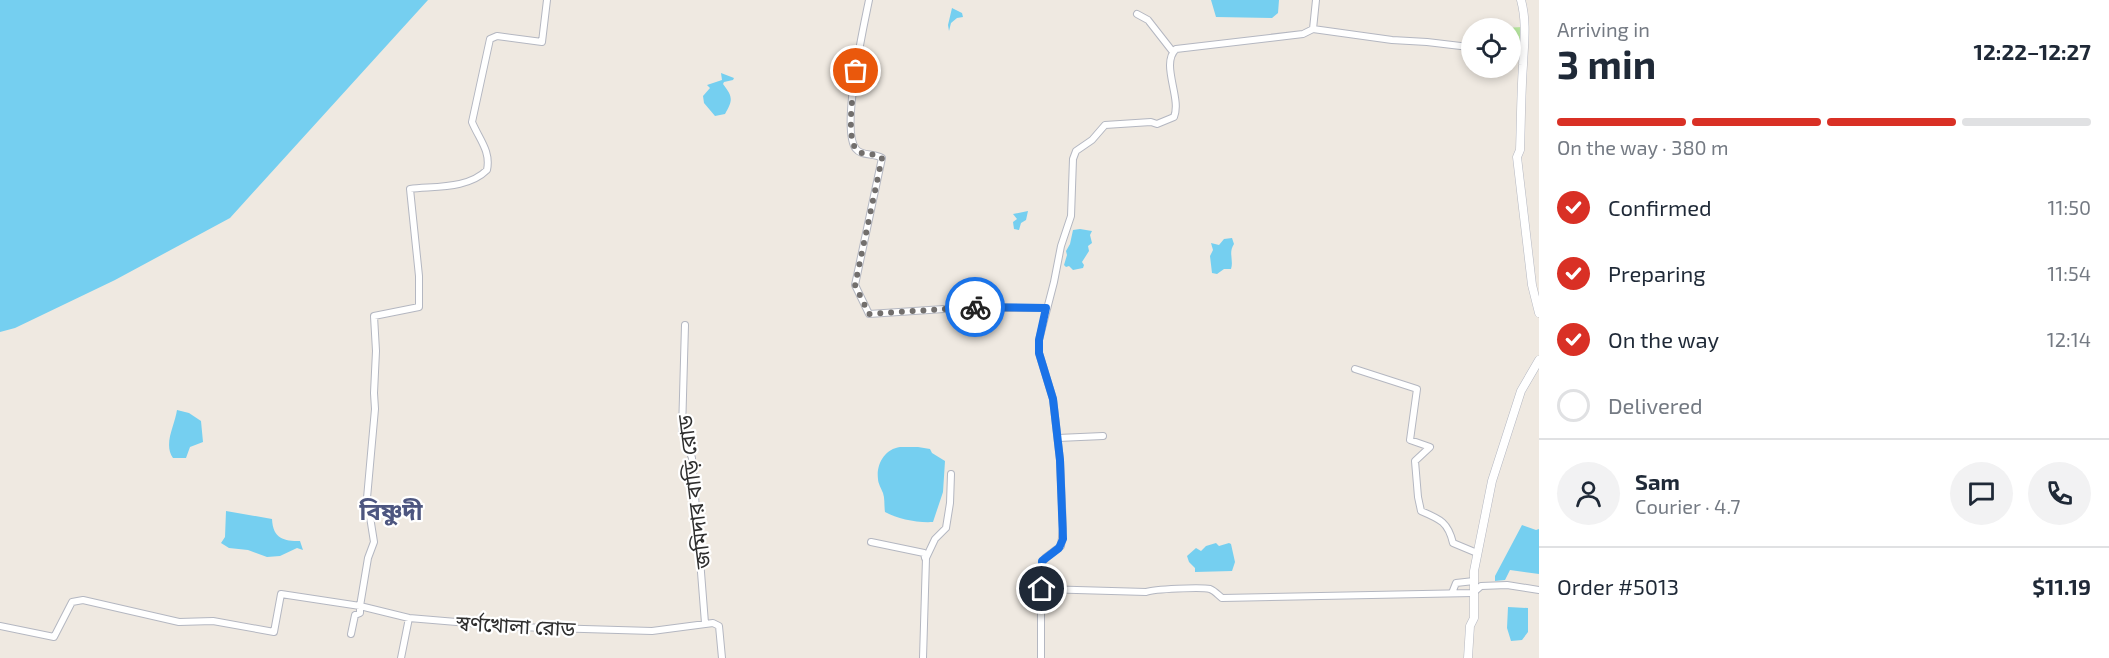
<!DOCTYPE html>
<html lang="en">
<head>
<meta charset="utf-8">
<style>
  body { margin:0; font-family:"Exo 2","Noto Sans Bengali",sans-serif; background:#f2f2f3; color:#1f2937; height:100vh; display:flex; flex-direction:column; font-size:22px; white-space:nowrap }
  * { box-sizing:border-box; margin:0 }
  p { font-size:20px; color:#747a83 }
  .icon { flex:none; width:33px; height:33px; fill:none; stroke:currentColor; stroke-width:2; stroke-linecap:round; stroke-linejoin:round }
  .map { position:relative; flex:1; overflow:hidden }
  .details { display:flex; flex-direction:column; background:#fff; width:570px }
  .details>* { flex:none }
  .controls { position:absolute; left:1461px; top:18px; display:grid; gap:12px }
  .controls a { display:grid; place-items:center; width:60px; height:60px; border-radius:50%; background:#fff; box-shadow:0 3px 9px #0003; font-size:30px }
  .pin { position:absolute; display:grid; place-items:center; width:51px; height:51px; color:#fff; margin:-26px; border:3px solid #fff; border-radius:50%; box-shadow:0 2px 6px #0007 }
  .courier { position:absolute; display:grid; place-items:center; width:60px; height:60px; margin:-30px; border:4px solid #1a73e8; border-radius:50%; background:#fff; color:#222; box-shadow:0 2px 8px #0007 }
  .head em { font-style:normal; font-weight:700 }
  .head div { display:flex; flex-direction:column-reverse }
  .head { display:flex; align-items:center; justify-content:space-between; height:102px; padding:0 18px }
  h1 { font-size:39px; font-weight:700; line-height:45px }
  .bar { display:grid; grid-template-columns:repeat(4,1fr); gap:9px 6px; align-content:center; height:72px; padding:0 18px }
  .bar i { height:8px; border-radius:4px; background:#e0e1e3 }
  .bar .on { background:#d93025 }
  .bar p { grid-column:span 4 }
  .line { display:flex; align-items:center; gap:15px; padding:0 18px; border-top:2px solid #e0e1e3 }
  .line div { flex:1 }
  .round { display:grid; place-items:center; flex:none; width:63px; height:63px; border-radius:32px; background:#f2f2f3 }
  ol { padding:0 18px; list-style:none }
  li { display:flex; align-items:center; gap:18px; height:66px }
  li p { margin-inline-start:auto }
  li .icon { padding:6px; border-radius:50%; background:#d93025; color:#fff; stroke-width:4 }
  li:last-child { color:#747a83 }
  li i { width:33px; height:33px; border:3px solid #e0e1e3; border-radius:50% }
  main { display:flex; flex:1; min-height:0 }
  .map>svg:first-child { display:block }
  .green { fill:#b6e59e }
  .water { fill:#75cff0 }
  .lines { fill:none; stroke-linecap:round; stroke-linejoin:round }
  .minor-casing { stroke:#b4b7c1; stroke-width:8 }
  .tertiary-casing { stroke:#b4b7c1; stroke-width:9 }
  .minor { stroke:#fff; stroke-width:6 }
  .tertiary { stroke:#fff; stroke-width:8 }
  .done { stroke:#726f6d; stroke-width:6; stroke-dasharray:0 10.8 }
  .route { stroke:#1a73e8; stroke-width:8 }
  .labels { text-anchor:middle; dominant-baseline:central; stroke-width:4.5; stroke-linejoin:round; paint-order:stroke }
  .street-label { font-size:21px; fill:#2e2e2e; stroke:#fff }
  .quarter-label { font-size:24px; font-weight:bold; fill:#4d5680; stroke:#fff }
</style>
</head>
<body>
<main>
<div class="map">
<svg width="1539" height="658" viewBox="0 0 1539 658">
  <rect width="100%" height="100%" fill="#efe9e1"/>
  <path class="green" d="M1522,27L1523,45L1511,46L1510,28H1505Z"/>
  <path class="water" d="M0,0H428L230,218L115,280L15,328L0,332Z
    M1211,0H1279L1278,13L1272,18L1216,17Z
    M952,8L962,13L963,17L957,18L951,23L949,31L948,25Z
    M721,73L734,78L733,80L724,82L723,84C733,97 733,100 725,114L715,116L704,103L703,96L710,88L707,85L722,80Z
    M1028,211L1026,220L1021,223L1019,230L1014,229L1013,222L1017,219L1013,214Z
    M1080,229L1092,231L1090,235L1092,243L1088,246L1089,251L1082,262L1084,265L1083,268L1073,270L1069,266L1066,267L1064,265L1067,255L1066,251L1070,244L1073,230Z
    M1232,238L1234,244C1228,253 1234,260 1231,269H1224L1217,274L1212,273L1210,256L1213,250L1211,243L1219,245L1224,239Z
    M177,410L189,413L201,421L203,442L190,447L186,458H173C163,444 175,425 177,410Z
    M900,447H918L930,449L932,453L945,461L943,492L933,522C917,523 898,519 885,512C884,505 885,499 883,493C881,488 878,483 878,479C876,464 885,449 900,447Z
    M226,511L272,519C273,539 284,541 300,541L303,550L297,548L280,556L267,557L248,550L229,548L221,543L225,537Z
    M1522,525L1536,530L1539,529V574L1510,570L1505,580L1495,581V576Z
    M1216,543L1219,546L1229,543L1231,544L1235,562L1232,571L1195,572V568L1189,562L1187,556L1196,548L1201,551L1206,546Z
    M1508,607L1528,608V632L1522,640L1511,641L1507,628Z"/>
  <g class="lines">
    <defs>
      <path id="minor" d="M869,0C864,25 840,130 856,149C861,156 874,153 882,158L855,285L869,314L959,308H1046
        M1137,14L1148,20L1173,52
        M1313,29L1392,40L1427,42L1469,47
        M685,325L682,431L692,458L705,623
        M1355,369L1417,389L1410,440L1430,447L1415,461L1418,497L1421,511C1440,519 1448,522 1453,543L1477,553
        M1058,438L1103,436
        M871,542L924,553L925,558
        M1042,589L1146,592C1154,589 1201,587 1210,589C1215,591 1218,595 1222,598L1473,593L1481,586L1507,585L1539,590
        M1452,593L1456,583L1474,581
        M0,626L54,637L72,602L83,600L179,622L213,621L274,632L281,594L360,606L368,558L374,542L367,498L375,409L374,393L376,351L374,316L419,307V276L410,189C435,186 468,189 487,170C491,151 479,139 472,122L490,39L497,36L542,42L547,0
        M351,634L355,615L360,613V606L409,618L516,627L652,631L713,623L719,626L722,658
        M401,658L409,618
        M923,658L926,558L935,539L946,528L950,503L951,474
        M1041,658V566L1045,558L1061,546L1063,529L1060,460L1053,399L1039,353V340L1054,282L1061,246L1071,216L1073,159L1076,151L1092,140L1105,125L1151,122L1157,124L1174,117C1182,98 1160,64 1176,49L1303,34L1313,29L1316,0"/>
      <path id="tertiary" d="M1521,0C1527,22 1524,43 1523,65C1521,93 1521,122 1520,150L1517,157L1532,285L1539,313
        M1468,658L1470,626L1474,618V571L1492,481L1521,391L1539,360"/>
    </defs>
    <use href="#minor" class="minor-casing"/>
    <use href="#tertiary" class="tertiary-casing"/>
    <use href="#minor" class="minor"/>
    <use href="#tertiary" class="tertiary"/>
  </g>
  <g class="lines">
    <path class="done" d="M856,71C854,85 844,144 859,152C866,155 875,153 882,158L855,285L867,310L869,314L975,307"/>
    <path class="route" d="M975,307L1046,308L1039,340V353L1053,399L1060,460L1063,539L1059,548L1042,561V589"/>
  </g>
  <g class="labels">
    <g class="street-label">
      <text transform="translate(693 492) rotate(-97)">জমিদার বাড়ি রোড</text>
      <text transform="translate(516 625) rotate(3)">স্বর্ণখোলা রোড</text>
    </g>
    <g class="quarter-label">
      <text x="391" y="510">বিষ্ণুদী</text>
    </g>
  </g>
</svg>
<div class="controls">
<a><svg class="icon" aria-label="locate" viewBox="0 0 24 24"><circle cx="12" cy="12" r="6"/><path d="M12 2v4M12 18v4M2 12h4M18 12h4"/></svg></a>
</div>
<div class="pin" style="left:856px;top:71px;background:#ea580c"><svg class="icon" aria-label="bag" viewBox="0 0 24 24"><path d="M5 8h14l-1 12H6zM9 8a3 3 0 0 1 6 0"/></svg></div>
<div class="pin" style="left:1042px;top:589px;background:#1f2937"><svg class="icon" aria-label="home" viewBox="0 0 24 24"><path d="M3 11l9-7 9 7M6 9v11h12V9"/></svg></div>
<div class="courier" style="left:975px;top:307px"><svg class="icon" aria-label="bike" viewBox="0 0 24 24"><circle cx="6" cy="16" r="4"/><circle cx="18" cy="16" r="4"/><path d="M6 16l4-8h5l3 8M10 8l3 8H6M13 5h3"/></svg></div>
</div>
<section class="details">
<div class="head"><div><h1>3 min</h1><p>Arriving in</p></div><em>12:22–12:27</em></div>
<div class="bar"><i class="on"></i><i class="on"></i><i class="on"></i><i></i><p>On the way · 380 m</p></div>
<ol>
<li><svg class="icon" aria-label="check" viewBox="0 0 24 24"><path d="M5 12l5 5 9-10"/></svg>Confirmed<p>11:50</p></li>
<li><svg class="icon" aria-label="check" viewBox="0 0 24 24"><path d="M5 12l5 5 9-10"/></svg>Preparing<p>11:54</p></li>
<li><svg class="icon" aria-label="check" viewBox="0 0 24 24"><path d="M5 12l5 5 9-10"/></svg>On the way<p>12:14</p></li>
<li><i></i>Delivered</li>
</ol>
<div class="line" style="height:108px"><a class="round"><svg class="icon" aria-label="person" viewBox="0 0 24 24"><circle cx="12" cy="8" r="4"/><path d="M4 21q1-7 8-7t8 7"/></svg></a><div><b>Sam</b><p>Courier · 4.7</p></div><a class="round"><svg class="icon" aria-label="chat" viewBox="0 0 24 24"><path d="M4 5h16v11H9l-5 4z"/></svg></a><a class="round"><svg class="icon" aria-label="phone" viewBox="0 0 24 24"><path d="M5 4h4l2 5-3 2q2 4 5 5l2-3 5 2v4C11 20 4 13 5 4z"/></svg></a></div>
<div class="line" style="height:78px"><div>Order #5013</div><b>$11.19</b></div>
</section>
</main>
</body>
</html>
